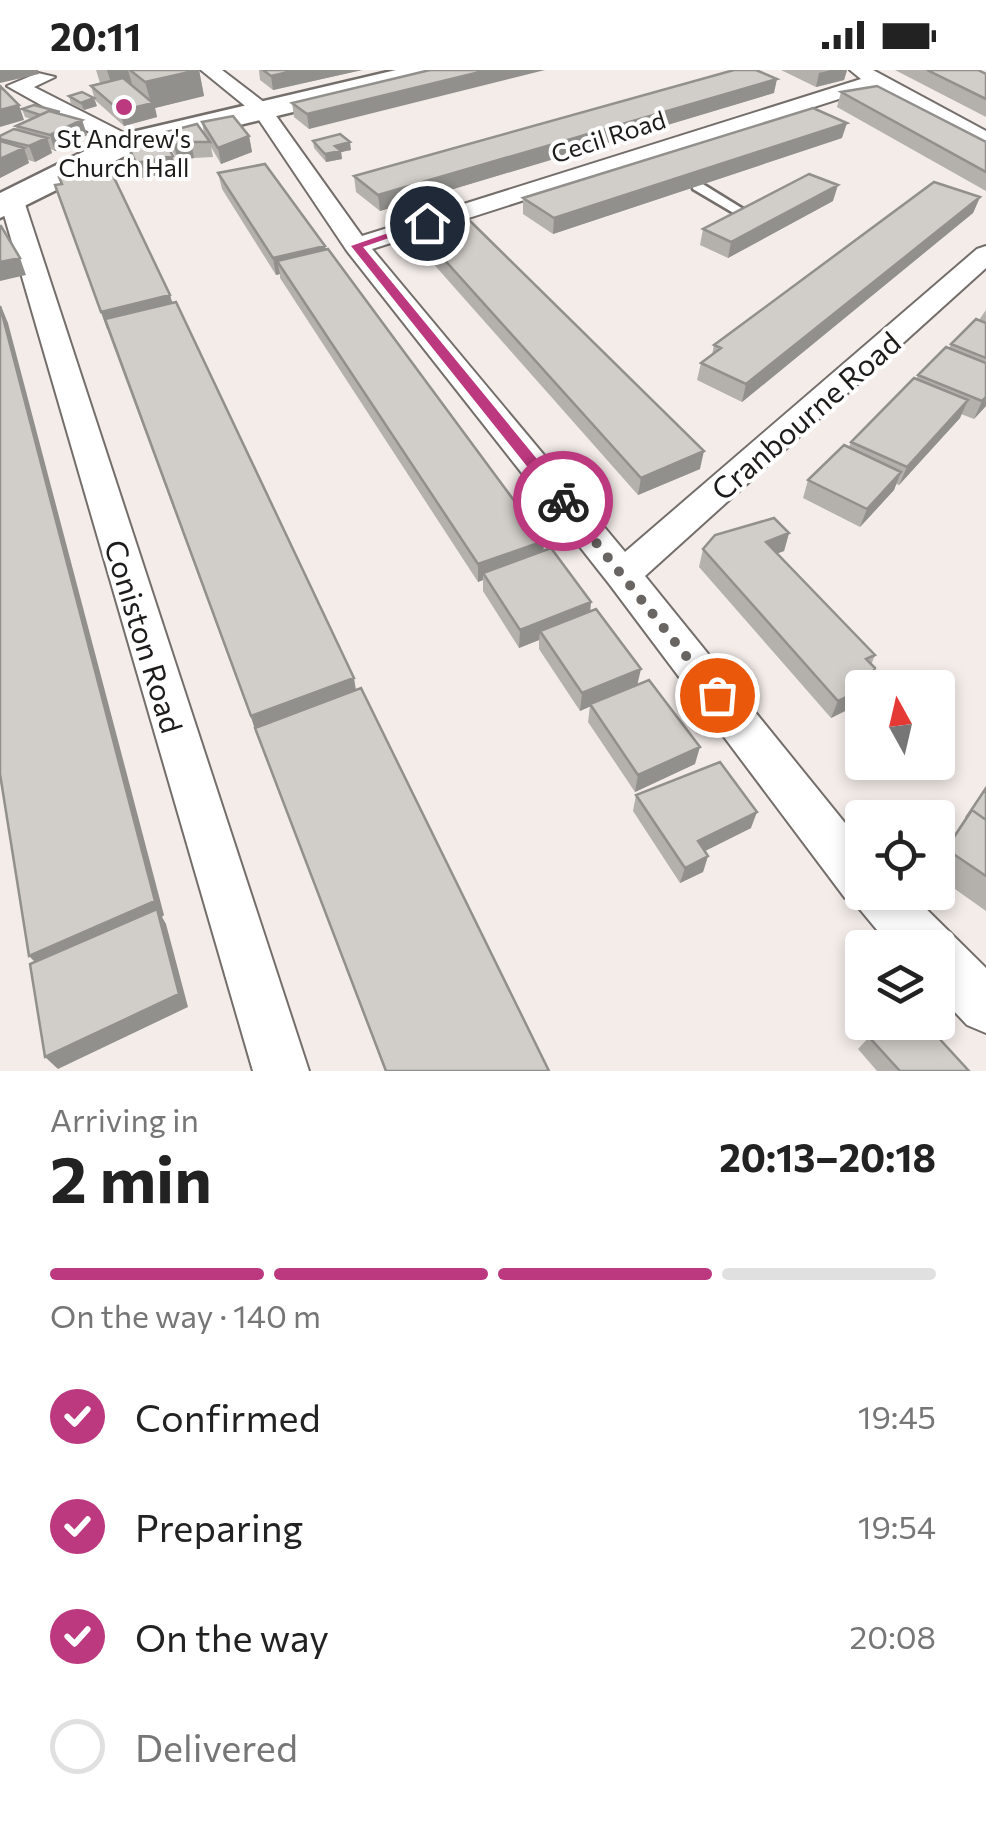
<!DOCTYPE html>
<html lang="en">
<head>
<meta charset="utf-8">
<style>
  body { margin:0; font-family:Commissioner,sans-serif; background:#f2f2f2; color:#222; height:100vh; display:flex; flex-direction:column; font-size:38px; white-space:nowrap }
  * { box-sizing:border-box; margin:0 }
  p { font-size:32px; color:#767676 }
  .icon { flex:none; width:55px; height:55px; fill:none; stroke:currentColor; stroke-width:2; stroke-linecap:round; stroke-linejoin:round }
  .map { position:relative; height:1001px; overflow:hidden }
  .details { display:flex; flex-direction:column; background:#fff; flex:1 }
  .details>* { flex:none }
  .needle { width:65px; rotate:352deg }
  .tools { position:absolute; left:845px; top:600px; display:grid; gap:20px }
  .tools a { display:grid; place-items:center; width:110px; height:110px; border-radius:10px; background:#fff; box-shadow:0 5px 15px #0003; font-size:50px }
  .pin { position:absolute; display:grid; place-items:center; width:85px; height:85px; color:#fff; margin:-42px; border:5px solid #fff; border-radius:50%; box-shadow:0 2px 10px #0007 }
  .courier { position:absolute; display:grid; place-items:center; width:100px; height:100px; margin:-50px; border:8px solid #bc387f; border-radius:50%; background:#fff; color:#222; box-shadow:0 2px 12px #0007 }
  .head em { font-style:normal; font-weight:700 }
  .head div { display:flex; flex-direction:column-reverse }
  .head { display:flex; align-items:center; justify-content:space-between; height:170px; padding:0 50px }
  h1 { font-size:65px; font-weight:700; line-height:75px }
  .bar { display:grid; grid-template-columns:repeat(4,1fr); gap:15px 10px; align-content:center; height:120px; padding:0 50px }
  .bar i { height:12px; border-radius:8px; background:#e0e0e0 }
  .bar .on { background:#bc387f }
  .bar p { grid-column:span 4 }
  ol { padding:0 50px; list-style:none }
  li { display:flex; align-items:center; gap:30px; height:110px }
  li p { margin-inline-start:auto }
  li .icon { padding:10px; border-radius:50%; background:#bc387f; color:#fff; stroke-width:4 }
  li:last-child { color:#767676 }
  li i { width:55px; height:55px; border:5px solid #e0e0e0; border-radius:50% }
  .status { display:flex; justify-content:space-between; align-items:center; height:70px; padding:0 50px; background:#fff; direction:ltr }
  .status svg { height:28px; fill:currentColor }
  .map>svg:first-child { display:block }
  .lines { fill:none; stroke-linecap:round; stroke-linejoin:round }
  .service-casing { stroke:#746e6b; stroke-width:5 }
  .minor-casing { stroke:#746e6b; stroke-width:4 }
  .secondary-casing { stroke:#746e6b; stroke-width:5 }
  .service { fill:#fff; fill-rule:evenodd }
  .minor { fill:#fff; fill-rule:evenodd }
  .secondary { fill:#fff; fill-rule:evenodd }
  .wall { fill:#b4b0ac }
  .shaded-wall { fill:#92908c }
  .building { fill:#d1cdc8; stroke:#92908c; stroke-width:2.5 }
  .route { fill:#bc387f }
  .done { stroke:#696563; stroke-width:10; stroke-dasharray:0 18 }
  .poi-dot { fill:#bc387f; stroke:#fff; stroke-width:4 }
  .labels { text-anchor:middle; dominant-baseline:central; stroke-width:8; stroke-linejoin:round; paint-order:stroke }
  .far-street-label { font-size:25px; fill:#1e1c1b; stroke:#fff }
  .far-poi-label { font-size:25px; fill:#1e1c1b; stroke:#fff }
  .street-label { font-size:30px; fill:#1e1c1b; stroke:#fff }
</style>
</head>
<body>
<div class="status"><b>20:11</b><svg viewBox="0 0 49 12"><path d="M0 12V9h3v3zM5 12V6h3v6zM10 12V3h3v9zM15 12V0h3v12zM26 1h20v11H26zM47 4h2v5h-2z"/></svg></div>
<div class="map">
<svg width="986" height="1001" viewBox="0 0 986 1001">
  <rect width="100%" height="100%" fill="#f3ece9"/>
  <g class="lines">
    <defs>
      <path id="service" d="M693,113H701L748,142L737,145L693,119Z"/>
      <path id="minor" d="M201,0H222L269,36L362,166L861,9L850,0H873L986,61V76L876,17L372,179L625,482L977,179L986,176V198L645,506L862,774V822H909L986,898V963L967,955L938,924V878H892L853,831L845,828L610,515L347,181L255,44Z
        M38,3L55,7L34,17L134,68V78H118L7,16Z
        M12,124L24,131L309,1001H253L0,131Z"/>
      <path id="secondary" d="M396,0H445L441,6L137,80L0,148V123L115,66Z"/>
    </defs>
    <use href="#service" class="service-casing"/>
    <use href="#minor" class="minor-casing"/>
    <use href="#secondary" class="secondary-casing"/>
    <use href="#service" class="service"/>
    <use href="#minor" class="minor"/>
    <use href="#secondary" class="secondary"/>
  </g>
  <path class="wall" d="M96,0H199L204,26L155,38L157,47L124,56L95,30L91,16L100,13Z
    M259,0H362L273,20L260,10Z
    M430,0L309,59L294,47L292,33Z
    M781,0H847L844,10L816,17Z
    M895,0H978L986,4V47Z
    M841,22L986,72V121L837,37Z
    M774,23L380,141L356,122L354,106Z
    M69,26L97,36L84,40L71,34Z
    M22,39L60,42V44L82,50L87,65L55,81L51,79L52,83L35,92L28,90L29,93L0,108V66L17,60L16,56L31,49L25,47Z
    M202,52L249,66L252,82L221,94L211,77L213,87L194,88L178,91L170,77L166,62L204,64Z
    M842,68L553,164L523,144V128Z
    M313,71L351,80L341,82L342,89L326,92L314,78Z
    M127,73L176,102L141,108L131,88Z
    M218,103L325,176L326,180L544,481L591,532L590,542L638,615L695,694L635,722L588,652L590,636L580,641L539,579V570L519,578L483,521V510L478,512L280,208V204L276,205L222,119Z
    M59,107L170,225L172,233L356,620L549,1001H385L261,675L107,259L55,115L61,114Z
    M980,127L973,143L742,332L697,310L701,293L712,285L714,275Z
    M833,131L728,188L700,175L703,159Z
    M414,156L700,399L638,425L415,173Z
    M986,240V336L974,349L961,344L960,348L899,415L896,414L894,420L860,457L803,428L808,410L849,377L851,372L916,309L918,305L949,278L951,274L979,250Z
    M789,463L784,481L777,483L875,585L862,618V622L855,636L831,648L699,497L703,479Z
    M986,716V841L938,807V789Z
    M636,725L751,758L705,781L708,786L703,802L680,813L633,741Z
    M869,967L969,1001H877L858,979Z"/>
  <path class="shaded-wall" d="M0,0H38L39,4L0,13Z
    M107,0H128L135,24L115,26Z
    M199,0L204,26L155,38L157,47L124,56L120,41L151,33L145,12Z
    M297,0H362L273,20L271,6Z
    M488,0H545L309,59L307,44Z
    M831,0H847L844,10L816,17L819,3Z
    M777,9L774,23L380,141L378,125Z
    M94,28L97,36L84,40L81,33Z
    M19,35L24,50L0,57V40Z
    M82,50L87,65L55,81L50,65Z
    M847,53L842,68L553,164L554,148Z
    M249,66L252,82L221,94L218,78Z
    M47,68L52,83L35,92L29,76Z
    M191,72L194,88L178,91L174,75Z
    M350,72L351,80L341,82L342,89L326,92L325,84L335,76Z
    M24,78L29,93L0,108V89Z
    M173,86L176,102L141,108L136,93Z
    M838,115L833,131L728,188L731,172Z
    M980,127L973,143L742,332L746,314Z
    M325,176L328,193L277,191L280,204L276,205L273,188Z
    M20,188L26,205L0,211V192Z
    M170,225L175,242L107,259L101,242Z
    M1,236L8,253L164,845L162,847L166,854L188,937L58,999L45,987L42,899L29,886Z
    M986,327V336L974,349L982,331Z
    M968,330L960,348L899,415L907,397Z
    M704,381L700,399L638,425L641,408Z
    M901,402L894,420L860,457L867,439Z
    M789,463L784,481L761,490L766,472Z
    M544,471L543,489L483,503V510L478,512V494Z
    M591,532L589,550L540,561L539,570L519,578L520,560Z
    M641,599L637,616L580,641L582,623Z
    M354,608L357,626L256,663L251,646Z
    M862,619L855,636L831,648L838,631Z
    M700,677L695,694L635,722L638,705Z
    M757,742L751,758L693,787L698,771Z
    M708,786L703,802L680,813L685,798Z"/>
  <path class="building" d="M130,0H198L145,12Z
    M263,0H297L271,6Z
    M430,0H488L307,44L292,33Z
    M734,0H756L777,9L378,125L354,106Z
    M927,0H978L986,4V29Z
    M123,8L153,33L120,41L91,16Z
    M0,16L19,35L0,40Z
    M877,16L986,72V102L841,22Z
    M82,22L94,28L81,33L69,26Z
    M34,35L60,42L49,41L40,45L22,39Z
    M813,38L847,53L554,148L523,128Z
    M49,41L82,50L50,65L16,56Z
    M233,46L249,66L218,78L202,52Z
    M197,54L210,72H191L174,75L166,62Z
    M14,59L47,68L29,76L0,69V66Z
    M340,64L350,72L335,76L341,81L325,84L313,71Z
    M162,66L173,86L136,93L127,73Z
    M0,71L24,78L0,89Z
    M265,94L325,176L273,188L218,103Z
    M108,95L170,225L101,242L55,115L62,114L59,107Z
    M809,104L838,115L731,172L703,159Z
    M934,112L980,127L746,314L701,293L721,278L714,275Z
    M463,144L704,381L641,408L414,156Z
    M0,156H1L20,188L0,192Z
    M328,179L544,471L478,494L277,191Z
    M176,232L354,608L251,646L105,249Z
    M0,236L155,831L29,886L0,704Z
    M976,249L986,253V288L951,274Z
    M946,277L986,293V327L982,331L918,305Z
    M914,308L968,330L907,397L851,372Z
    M844,375L901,402L867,439L808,410Z
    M774,448L789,463L766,472L875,585L866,589L875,598L864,618L838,631L703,479L715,465Z
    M551,478L591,532L520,560L483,503Z
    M596,539L641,599L582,623L540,561Z
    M649,610L700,677L638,705L590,634Z
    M361,618L549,1001H386L255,658Z
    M720,692L757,742L698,771L708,786L685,798L636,725Z
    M986,718V750L972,740L966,748Z
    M972,740L986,750V806L946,779Z
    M157,839L179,924L45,987L30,894Z
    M886,952H924L969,1001H900L869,967Z"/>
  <path class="route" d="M423,151L432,153L363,177L569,428V435H558L351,176Z"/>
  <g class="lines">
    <path class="done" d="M563,431L717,625"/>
  </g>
  <circle class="poi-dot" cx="124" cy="37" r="10"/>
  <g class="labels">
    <g class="far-street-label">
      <text transform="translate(608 66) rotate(-18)">Cecil Road</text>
    </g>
    <g class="far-poi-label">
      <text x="124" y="68">St Andrew's<tspan x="124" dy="29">Church Hall</tspan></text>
    </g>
    <g class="street-label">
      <text transform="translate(805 345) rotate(-41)">Cranbourne Road</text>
      <text transform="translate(145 566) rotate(73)">Coniston Road</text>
    </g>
  </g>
</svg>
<div class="tools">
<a><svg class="needle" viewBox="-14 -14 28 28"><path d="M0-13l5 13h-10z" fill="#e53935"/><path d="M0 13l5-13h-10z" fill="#767676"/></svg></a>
<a><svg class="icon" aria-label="locate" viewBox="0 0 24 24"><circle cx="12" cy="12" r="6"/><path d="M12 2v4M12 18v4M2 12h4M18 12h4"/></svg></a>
<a><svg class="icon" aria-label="layers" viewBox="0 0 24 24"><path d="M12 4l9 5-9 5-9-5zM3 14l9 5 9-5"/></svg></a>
</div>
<div class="pin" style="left:717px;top:625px;background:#ea580c"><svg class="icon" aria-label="bag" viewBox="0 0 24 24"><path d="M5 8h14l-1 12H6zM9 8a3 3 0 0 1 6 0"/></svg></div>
<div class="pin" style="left:427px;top:153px;background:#1f2937"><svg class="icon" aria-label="home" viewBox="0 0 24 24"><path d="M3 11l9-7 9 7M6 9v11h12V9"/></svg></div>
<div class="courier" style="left:563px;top:431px"><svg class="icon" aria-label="bike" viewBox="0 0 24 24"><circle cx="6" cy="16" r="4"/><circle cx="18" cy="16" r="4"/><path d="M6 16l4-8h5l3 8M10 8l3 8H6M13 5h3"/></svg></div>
</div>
<section class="details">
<div class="head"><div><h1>2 min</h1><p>Arriving in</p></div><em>20:13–20:18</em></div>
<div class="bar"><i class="on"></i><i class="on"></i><i class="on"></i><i></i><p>On the way · 140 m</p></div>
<ol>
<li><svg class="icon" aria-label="check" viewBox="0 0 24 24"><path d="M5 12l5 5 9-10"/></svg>Confirmed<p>19:45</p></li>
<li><svg class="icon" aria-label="check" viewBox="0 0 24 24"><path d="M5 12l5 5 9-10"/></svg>Preparing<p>19:54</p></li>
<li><svg class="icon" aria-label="check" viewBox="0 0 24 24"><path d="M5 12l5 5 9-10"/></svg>On the way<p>20:08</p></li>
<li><i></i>Delivered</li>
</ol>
</section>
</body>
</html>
